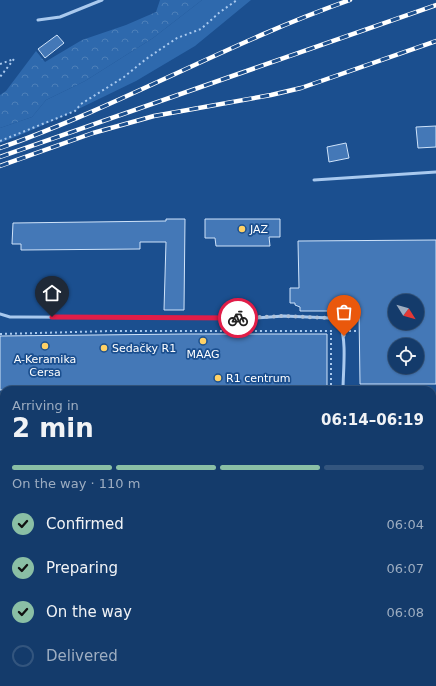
<!DOCTYPE html>
<html lang="en">
<head>
<meta charset="utf-8">
<style>
  body { margin:0; font-family:"DejaVu Sans",sans-serif; background:#214673; color:#f1f3f6; height:100vh; display:flex; flex-direction:column; font-size:15px; white-space:nowrap }
  * { box-sizing:border-box; margin:0 }
  p { font-size:13px; color:#9dadc1 }
  .icon { flex:none; width:22px; height:22px; fill:none; stroke:currentColor; stroke-width:2; stroke-linecap:round; stroke-linejoin:round }
  .map { position:relative; flex:1; overflow:hidden }
  .drawer { position:absolute; left:0px; top:386px; width:436px; height:300px; display:flex; flex-direction:column; background:#143b6b; border-radius:12px 12px 0 0; box-shadow:0 1px 3px #0004,0 0 0 1px #33557e }
  .drawer>* { flex:none }
  .needle { width:26px; rotate:127deg }
  .fabs { position:absolute; left:388px; top:294px; display:grid; gap:8px }
  .fabs a { display:grid; place-items:center; width:36px; height:36px; border-radius:50%; background:#143b6b; box-shadow:0 1px 3px #0004,0 0 0 1px #33557e; font-size:20px }
  .pin { position:absolute; display:grid; place-items:center; width:34px; height:34px; color:#fff; margin:-41px -17px; border-radius:50% 50% 50% 0; rotate:-45deg; box-shadow:0 0 4px #0007 }
  .pin .icon { rotate:45deg }
  .courier { position:absolute; display:grid; place-items:center; width:40px; height:40px; margin:-20px; border:3px solid #e11d48; border-radius:50%; background:#fff; color:#222; box-shadow:0 1px 5px #0007 }
  .head em { font-style:normal; font-weight:700 }
  .head div { display:flex; flex-direction:column-reverse }
  .head { display:flex; align-items:center; justify-content:space-between; height:68px; padding:0 12px }
  h1 { font-size:26px; font-weight:700; line-height:30px }
  .bar { display:grid; grid-template-columns:repeat(4,1fr); gap:6px 4px; align-content:center; height:48px; padding:0 12px }
  .bar i { height:5px; border-radius:3px; background:#33557e }
  .bar .selected { background:#8abfa5 }
  .bar p { grid-column:span 4 }
  ol { padding:0 12px; list-style:none }
  li { display:flex; align-items:center; gap:12px; height:44px }
  li p { margin-inline-start:auto }
  li .icon { padding:4px; border-radius:50%; background:#8abfa5; color:#111; stroke-width:4 }
  li:last-child { color:#9dadc1 }
  li i { width:22px; height:22px; border:2px solid #33557e; border-radius:50% }
  .map>svg:first-child { display:block }
  .green { fill:#2e69ad }
  .forest { fill:url(#forest-crowns) }
  .building { fill:#4478b7; stroke:#cfe3fa; fill-rule:evenodd }
  .lines { fill:none; stroke-linecap:round; stroke-linejoin:round }
  .path { stroke:#a9c9ee; stroke-width:2; stroke-dasharray:2 3; stroke-linecap:butt }
  .lane { stroke:#a9c9ee; stroke-width:3 }
  .street { stroke:#a9c9ee; stroke-width:4 }
  .primary { stroke:#f0f6ff; stroke-width:10 }
  .rail-casing { stroke:#fff; stroke-width:4.5 }
  .rail { stroke:#1b4f8f; stroke-width:3; stroke-dasharray:9; stroke-linecap:butt }
  .done { stroke:#afc1d8; stroke-width:4; stroke-dasharray:0 7.2 }
  .route { stroke:#e11d48; stroke-width:5 }
  .poi-dot { fill:#ffd166; stroke:#1b4f8f; stroke-width:1.5 }
  .labels { text-anchor:middle; dominant-baseline:central; stroke-width:3.5; stroke-linejoin:round; paint-order:stroke }
  .poi-label { font-size:11px; fill:#fff; stroke:#1b4f8f; text-anchor:start }
</style>
</head>
<body>
<div class="map">
<svg width="436" height="686" viewBox="0 0 436 686">
  <defs>
    <pattern id="forest-crowns" width="20" height="18" patternUnits="userSpaceOnUse"><rect width="20" height="18" fill="#2e69ad"/><path d="M2 6a3 3 0 1 1 6 0M12 15a3 3 0 1 1 6 0" fill="none" stroke="#4d80b9"/></pattern>
  </defs>
  <rect width="100%" height="100%" fill="#1b4f8f"/>
  <path class="green" d="M202,0H251L195,46L136,81L66,115L18,136L0,143V128L32,117L46,100L85,81L153,38Z"/>
  <path class="forest" d="M160,0H202L153,38L85,81L46,100L32,117L0,128V95L6,91L36,51L45,62L82,40L126,25L156,12Z"/>
  <path class="building" d="M57,35L64,43L45,58L38,49Z
    M436,126V147L418,148L416,127Z
    M346,143L349,158L329,162L327,147Z
    M166,219H185L184,310H164L166,242H140V249L21,250V244H12L13,223L166,221Z
    M205,219H280V237H269L270,246H216L215,238H205Z
    M436,240V384H360L359,311H300V307L295,305V303H290V288H299L298,241ZM395,301H417V327H395ZM395,345H417V367H395Z
    M186,334H327V390H0V336Z"/>
  <g class="lines">
    <path class="path" d="M0,64L14,59L0,77
      M0,141L75,111L81,104L124,77L146,59L177,38L201,29L220,12L237,0
      M349,331H357
      M0,334L111,331H334
      M331,390V331
      M432,507L436,506
      M0,577L4,573
      M0,623H4"/>
    <path class="lane" d="M38,20L60,17L102,0
      M314,180L436,172
      M0,314L10,317H19L256,318L284,316L330,318C334,319 338,321 340,325C347,340 343,372 343,390
      M432,489H436
      M0,491H4
      M432,633H436
      M293,683H353V686
      M220,684L293,683L295,682"/>
    <path class="street" d="M432,598H436
      M220,682V686"/>
    <path class="primary" d="M0,679L2,686"/>
    <defs>
      <path id="rail" d="M0,148C120,106 230,42 350,0
        M0,157L436,5
        M0,166L93,133L154,116L271,95L301,88L436,41"/>
    </defs>
    <use href="#rail" class="rail-casing"/>
    <use href="#rail" class="rail"/>
  </g>
  <g class="lines">
    <path class="done" d="M238,318L284,316L330,318C340,321 340,327 344,336"/>
    <path class="route" d="M52,317L238,318"/>
  </g>
  <g class="poi-dot">
    <circle cx="242" cy="229" r="4"/>
    <circle cx="203" cy="341" r="4"/>
    <circle cx="45" cy="346" r="4"/>
    <circle cx="104" cy="348" r="4"/>
    <circle cx="218" cy="378" r="4"/>
  </g>
  <g class="labels">
    <g class="poi-label">
      <text x="250" y="229">JAZ</text>
      <text x="112" y="348">Sedačky R1</text>
      <text x="203" y="354" text-anchor="middle">MAAG</text>
      <text x="45" y="359" text-anchor="middle">A-Keramika<tspan x="45" dy="13">Cersa</tspan></text>
      <text x="226" y="378">R1 centrum</text>
    </g>
  </g>
</svg>
<div class="fabs">
<a><svg class="needle" viewBox="-14 -14 28 28"><path d="M0-13l5 13h-10z" fill="#e53935"/><path d="M0 13l5-13h-10z" fill="#9dadc1"/></svg></a>
<a><svg class="icon" aria-label="locate" viewBox="0 0 24 24"><circle cx="12" cy="12" r="6"/><path d="M12 2v4M12 18v4M2 12h4M18 12h4"/></svg></a>
</div>
<div class="pin" style="left:344px;top:336px;background:#ea580c"><svg class="icon" aria-label="bag" viewBox="0 0 24 24"><path d="M5 8h14l-1 12H6zM9 8a3 3 0 0 1 6 0"/></svg></div>
<div class="pin" style="left:52px;top:317px;background:#1f2937"><svg class="icon" aria-label="home" viewBox="0 0 24 24"><path d="M3 11l9-7 9 7M6 9v11h12V9"/></svg></div>
<div class="courier" style="left:238px;top:318px"><svg class="icon" aria-label="bike" viewBox="0 0 24 24"><circle cx="6" cy="16" r="4"/><circle cx="18" cy="16" r="4"/><path d="M6 16l4-8h5l3 8M10 8l3 8H6M13 5h3"/></svg></div>
<section class="drawer">
<div class="head"><div><h1>2 min</h1><p>Arriving in</p></div><em>06:14–06:19</em></div>
<div class="bar"><i class="selected"></i><i class="selected"></i><i class="selected"></i><i></i><p>On the way · 110 m</p></div>
<ol>
<li><svg class="icon" aria-label="check" viewBox="0 0 24 24"><path d="M5 12l5 5 9-10"/></svg>Confirmed<p>06:04</p></li>
<li><svg class="icon" aria-label="check" viewBox="0 0 24 24"><path d="M5 12l5 5 9-10"/></svg>Preparing<p>06:07</p></li>
<li><svg class="icon" aria-label="check" viewBox="0 0 24 24"><path d="M5 12l5 5 9-10"/></svg>On the way<p>06:08</p></li>
<li><i></i>Delivered</li>
</ol>
</section>
</div>
</body>
</html>
